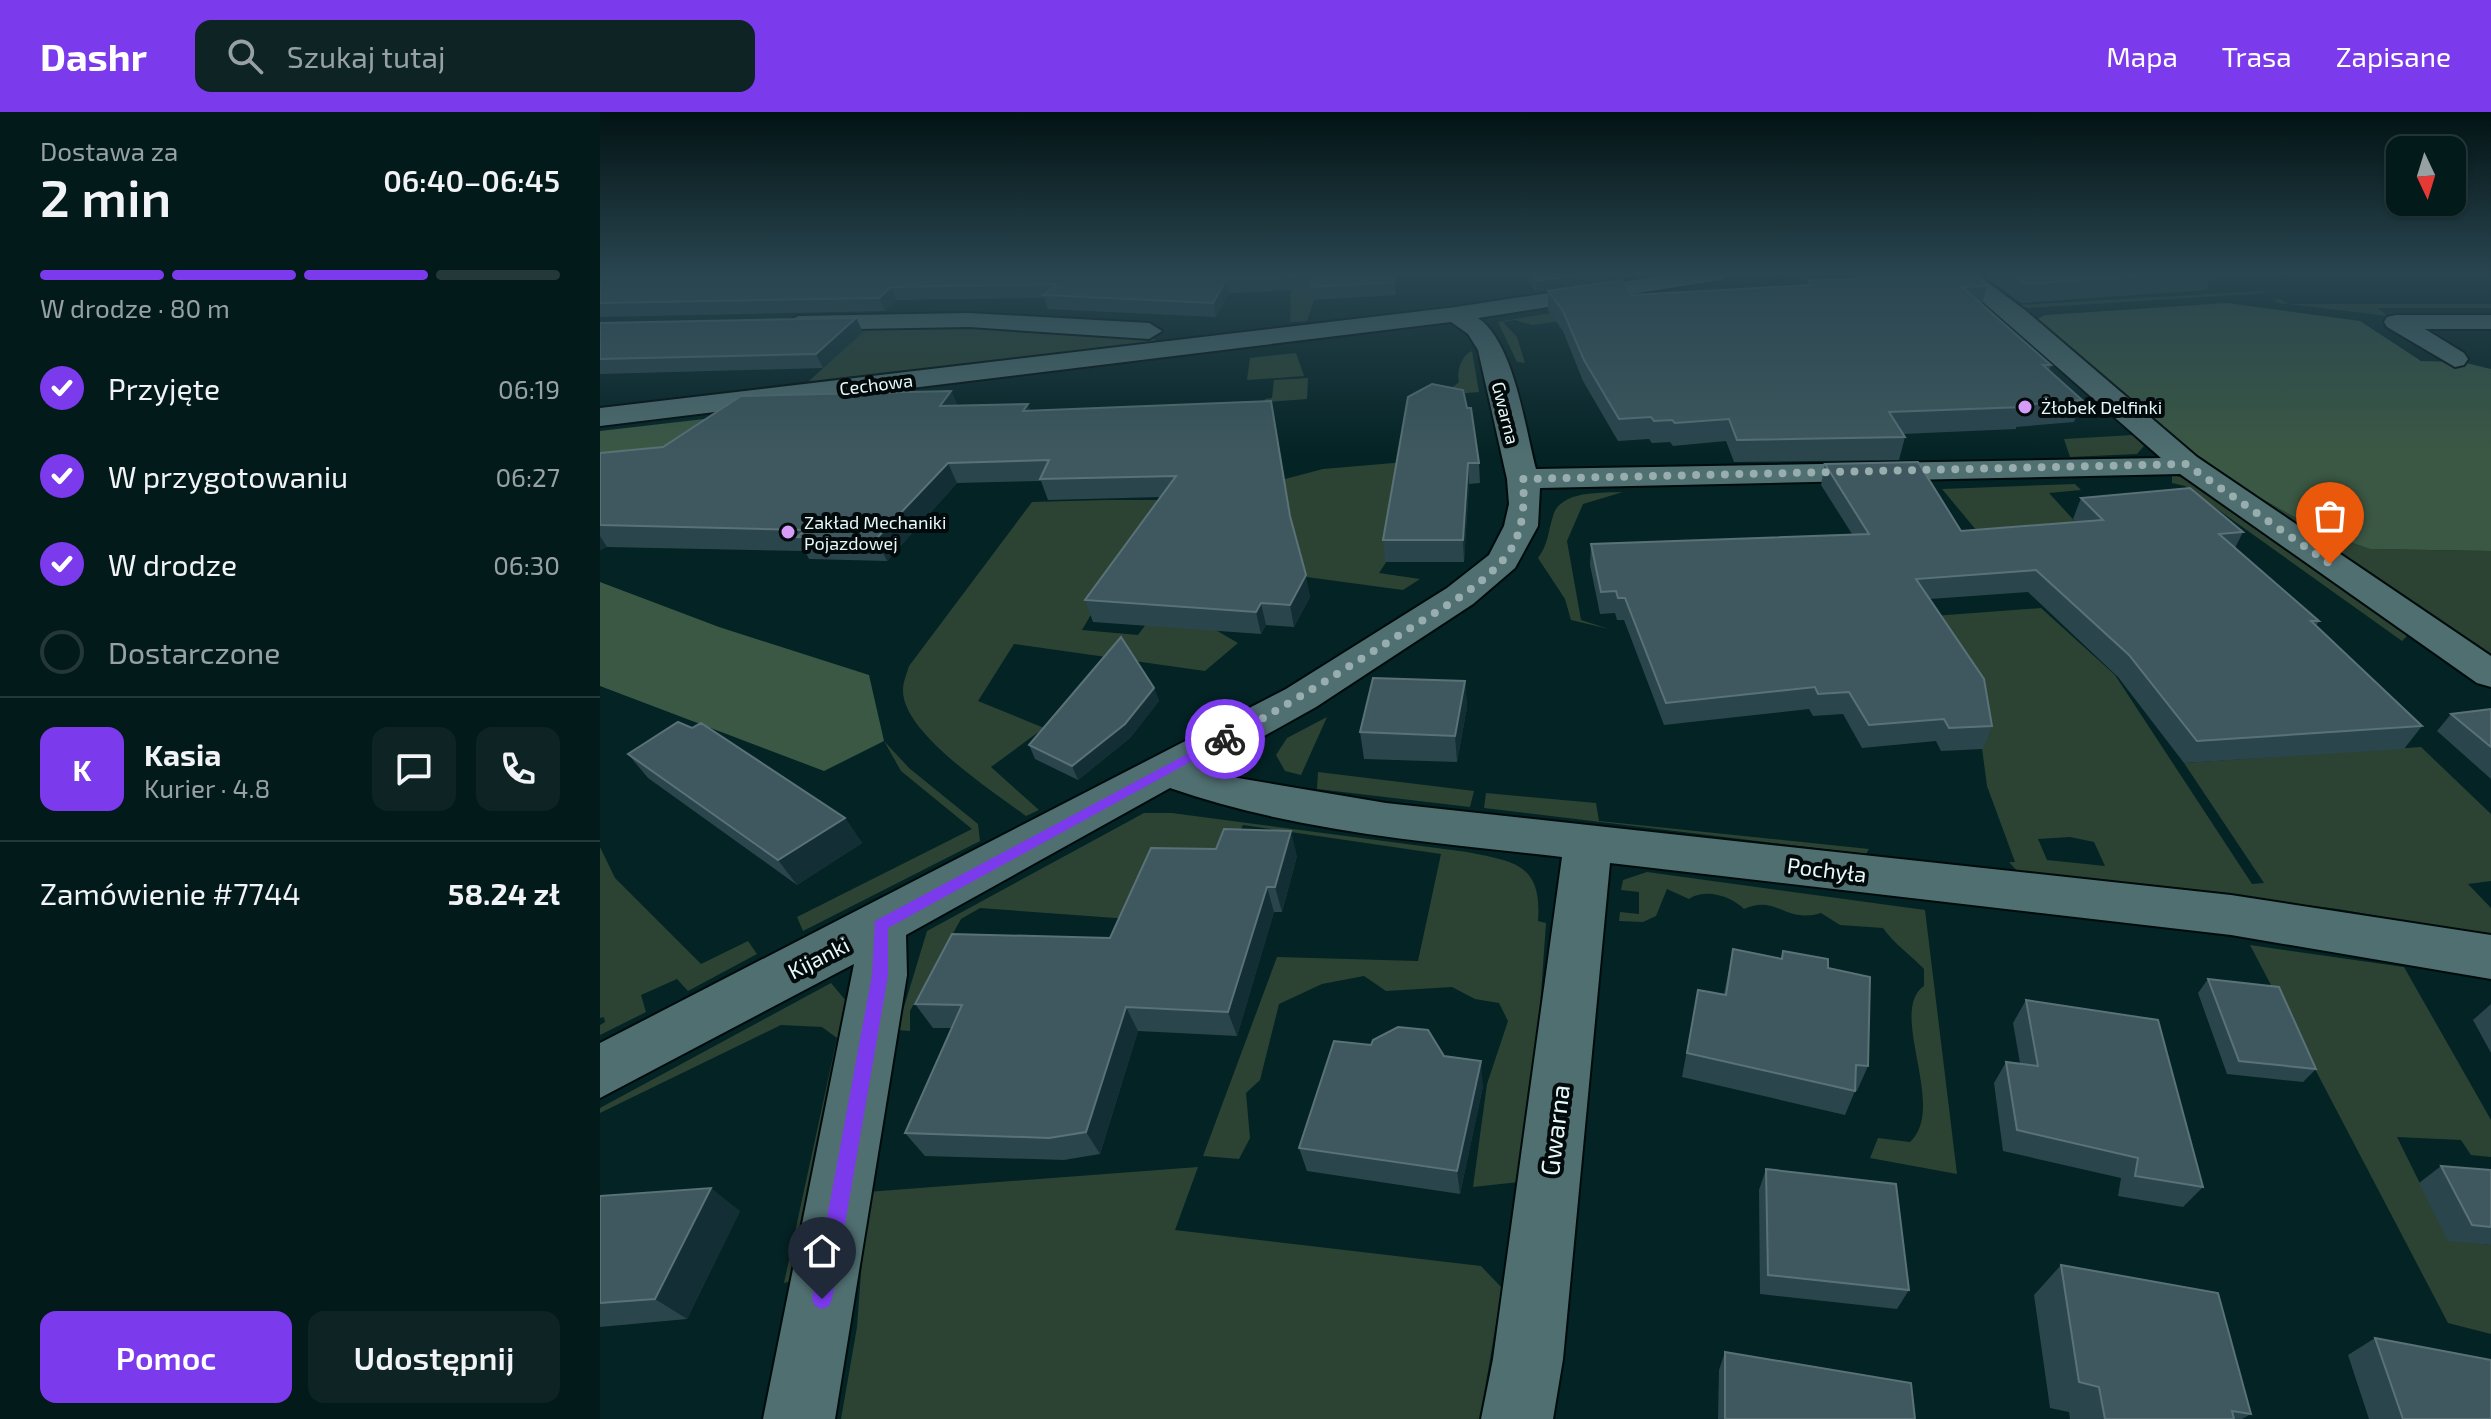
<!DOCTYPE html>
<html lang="pl">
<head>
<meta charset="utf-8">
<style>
  body { margin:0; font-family:"Exo 2",sans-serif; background:#0d2324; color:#f1f3f6; height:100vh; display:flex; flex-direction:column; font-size:30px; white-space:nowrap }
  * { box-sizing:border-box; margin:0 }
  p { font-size:26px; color:#97a1a3 }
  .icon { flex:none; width:44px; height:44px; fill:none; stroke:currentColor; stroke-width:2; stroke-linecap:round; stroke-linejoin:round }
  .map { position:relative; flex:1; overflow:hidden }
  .sheet { display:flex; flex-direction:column; background:#031a1b; width:600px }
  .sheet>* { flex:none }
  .needle { width:52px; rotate:176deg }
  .tools { position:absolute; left:1786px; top:24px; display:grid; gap:16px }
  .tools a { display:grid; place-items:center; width:80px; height:80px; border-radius:16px; background:#031a1b; box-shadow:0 2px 6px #0004,0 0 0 2px #24383a; font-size:40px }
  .pin { position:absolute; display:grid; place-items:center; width:68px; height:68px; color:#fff; margin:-82px -34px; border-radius:50% 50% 50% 0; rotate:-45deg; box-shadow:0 0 8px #0007 }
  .pin .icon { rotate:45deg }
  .courier { position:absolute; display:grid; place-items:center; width:80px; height:80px; margin:-40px; border:6px solid #7c3aed; border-radius:50%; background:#fff; color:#222; box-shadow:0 2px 10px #0007 }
  .overview em { font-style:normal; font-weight:600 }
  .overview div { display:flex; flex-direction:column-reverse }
  .overview { display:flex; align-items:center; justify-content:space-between; height:136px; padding:0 40px }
  h1 { font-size:52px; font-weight:600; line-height:60px }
  .bar { display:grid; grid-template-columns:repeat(4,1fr); gap:12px 8px; align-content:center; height:96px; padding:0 40px }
  .bar i { height:10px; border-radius:6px; background:#24383a }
  .bar .current { background:#7c3aed }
  .bar p { grid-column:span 4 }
  .line { display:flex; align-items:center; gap:20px; padding:0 40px; border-top:2px solid #24383a }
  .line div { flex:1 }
  .round { display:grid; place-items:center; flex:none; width:84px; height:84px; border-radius:16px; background:#0d2324 }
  ol { padding:0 40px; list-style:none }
  li { display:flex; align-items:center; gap:24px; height:88px }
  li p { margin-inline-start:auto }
  li .icon { padding:8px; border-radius:50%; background:#7c3aed; color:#fff; stroke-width:4 }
  li:last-child { color:#97a1a3 }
  li i { width:44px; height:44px; border:4px solid #24383a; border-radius:50% }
  .action { display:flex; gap:16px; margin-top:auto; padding:16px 40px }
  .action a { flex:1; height:92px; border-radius:16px; background:#7c3aed; color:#fff; font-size:32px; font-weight:600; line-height:92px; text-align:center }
  .action a+a { background:#0d2324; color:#f1f3f6 }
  header { display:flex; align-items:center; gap:48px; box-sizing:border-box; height:112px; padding:0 40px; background:#7c3aed; color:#fff }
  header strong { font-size:38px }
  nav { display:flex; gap:44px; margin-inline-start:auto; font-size:28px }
  .search { width:560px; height:72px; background:#0d2324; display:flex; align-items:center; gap:20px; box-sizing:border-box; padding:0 28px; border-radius:16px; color:#97a1a3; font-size:30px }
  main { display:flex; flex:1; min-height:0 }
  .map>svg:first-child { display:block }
  .green { fill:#2c4333; fill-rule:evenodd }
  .forest { fill:#3b5844 }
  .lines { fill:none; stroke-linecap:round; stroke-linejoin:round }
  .minor-casing { stroke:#000b0c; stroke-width:4 }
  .minor { fill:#506f71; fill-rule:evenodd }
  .wall { fill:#2b454d }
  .shaded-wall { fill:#132f35 }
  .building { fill:#3f585f; stroke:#5a7177; stroke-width:2 }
  .route { fill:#7c3aed }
  .done { stroke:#98adae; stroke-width:8; stroke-dasharray:0 14.4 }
  .poi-dot { fill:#d79bf9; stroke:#020a0b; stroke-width:3 }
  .labels { text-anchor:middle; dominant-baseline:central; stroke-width:8; stroke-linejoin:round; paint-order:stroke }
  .far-street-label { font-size:18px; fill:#e7f8f8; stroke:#020a0b }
  .far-poi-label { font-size:18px; fill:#e7f8f8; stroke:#020a0b; text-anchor:start }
  .street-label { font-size:22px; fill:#e7f8f8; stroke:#020a0b }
  .near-street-label { font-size:26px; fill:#e7f8f8; stroke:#020a0b }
</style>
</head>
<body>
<header>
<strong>Dashr</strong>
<div class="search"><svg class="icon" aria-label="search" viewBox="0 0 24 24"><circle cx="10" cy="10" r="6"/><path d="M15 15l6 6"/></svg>Szukaj tutaj</div>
<nav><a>Mapa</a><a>Trasa</a><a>Zapisane</a></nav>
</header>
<main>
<section class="sheet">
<div class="overview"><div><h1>2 min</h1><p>Dostawa za</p></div><em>06:40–06:45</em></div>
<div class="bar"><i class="current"></i><i class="current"></i><i class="current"></i><i></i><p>W drodze · 80 m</p></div>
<ol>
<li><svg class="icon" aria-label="check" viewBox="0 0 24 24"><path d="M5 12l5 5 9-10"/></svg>Przyjęte<p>06:19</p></li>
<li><svg class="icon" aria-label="check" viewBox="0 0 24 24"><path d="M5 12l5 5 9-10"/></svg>W przygotowaniu<p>06:27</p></li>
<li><svg class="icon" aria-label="check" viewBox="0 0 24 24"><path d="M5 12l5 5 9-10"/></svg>W drodze<p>06:30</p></li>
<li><i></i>Dostarczone</li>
</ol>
<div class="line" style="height:144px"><b class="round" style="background:#7c3aed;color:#fff">K</b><div><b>Kasia</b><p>Kurier · 4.8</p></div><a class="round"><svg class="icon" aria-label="chat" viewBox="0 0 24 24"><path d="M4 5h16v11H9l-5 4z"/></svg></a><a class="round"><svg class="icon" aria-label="phone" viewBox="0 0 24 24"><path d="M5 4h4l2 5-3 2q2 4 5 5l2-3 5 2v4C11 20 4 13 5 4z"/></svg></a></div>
<div class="line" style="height:104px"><div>Zamówienie #7744</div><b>58.24 zł</b></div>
<div class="action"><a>Pomoc</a><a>Udostępnij</a></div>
</section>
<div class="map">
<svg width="1891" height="1307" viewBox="0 0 1891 1307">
  <rect width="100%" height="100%" fill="#042324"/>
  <path class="green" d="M722,165L707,209L690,210L691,175Z
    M1662,179L1666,181L1429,196L1415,193L1399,180L1419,193Z
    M1679,187L1689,192H1891V196H1777L1788,204L1679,191L1674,188Z
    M963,199L961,209L932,213L915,208L903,210L917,225L925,251L917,250L898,210Z
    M365,212L513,226L548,224L558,229L145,279L208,270L268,215Z
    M872,239L879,280L854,282L849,278L859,270C856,260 862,242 872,239Z
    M696,241L704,264L647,268L650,246Z
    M708,266L707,287L665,290V287L672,286L674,268Z
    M1533,323L1544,334L1537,342L1470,345L1464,327Z
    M805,350L787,449L779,461L820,467L803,478L699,464L666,372L723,357Z
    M1572,363L1590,367L1810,521L1802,529L1585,374L1572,371Z
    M1475,372L1481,378L1449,381L1523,462L1392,437L1342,377Z
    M1639,374L1721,420L1770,437L1891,439V546Z
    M1023,380L983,392L967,429L981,508L1009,517L971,508L965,487L938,446C948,433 948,420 953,404C960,378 1002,381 1023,380Z
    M507,388H558L482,518L538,523L549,508L607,513L638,531L605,559L414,532L378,589L444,616L391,655L439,698L426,704C394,680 302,621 303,578C303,570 307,561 309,554L432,390Z
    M1441,496L1515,563L1652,772L1664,771L1584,651L1821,635L1891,702V769L1868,772L1891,796V824L1738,797L1417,759L1409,750H1415L1387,674L1376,591L1320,505ZM1470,725L1494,730L1505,754L1447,748L1438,727Z
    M727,605L701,663L685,659L676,643L687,626Z
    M284,629L309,656L378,712L380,729L203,819L197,805L372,717L301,659Z
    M718,660L874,679L870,695L717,677Z
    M886,681L996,691L999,709L1269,737L1266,742L884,696Z
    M544,701H572L867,740C916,750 942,752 938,809L946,811L937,939L919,1070L873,1075L887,972L908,909L899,891L875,887L852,875L786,879L764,864L722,872L679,892L660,968L646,981L650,1026L639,1047L603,1044L677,845L818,849L841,742L643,713L598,812L380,796L361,807L310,899V919L297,918L327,819Z
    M0,735L15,766L101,852L148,829L157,842L88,879L77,867L41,883L46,900L0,923V913L5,910L4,905L0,906Z
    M1047,760L1325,798L1357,1062L1270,1046L1278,1026L1310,1030C1348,996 1287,899 1324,874V857C1310,842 1295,833 1283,816L1240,813L1221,801C1184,812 1177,782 1144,797C1131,784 1105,776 1089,787L1067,777L1056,804L1043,810L1019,809L1020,800L1039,802V780L1021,778L1023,768Z
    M1650,833L1804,855L1891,1008V1045L1871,1043L1861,1028L1797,1025L1848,1128L1891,1133V1222L1848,1211Z
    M231,871L252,896L198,1167L184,1171L237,926L222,915L181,913L0,1001V996Z
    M598,1055L575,1118L881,1154L902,1176L880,1307H241L257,1215L267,1080Z"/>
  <path class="forest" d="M1627,191L1760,209L1821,249L1862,250L1891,257V439L1770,437L1721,420L1639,374L1600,346L1435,208L1445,203Z
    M139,303L76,354L0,362V319Z
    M0,470L119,515L269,563L284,629L224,659L0,574Z"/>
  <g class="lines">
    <defs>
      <path id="minor" d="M1079,161H1133L1122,168L878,206C914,230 925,316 936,357L1561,346L1350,161H1375L1425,198L1597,345L1891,544V575L1877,571L1580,362L940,376L938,414L915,456L873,492L716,595L607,656L638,666L786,691L1631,783L1891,823V867L1631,823L1010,751L963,1247L953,1307H881L893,1247L962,745C831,730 696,720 570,676L306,823L307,863L235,1307H163L254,852L0,986V931L686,577L847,476L889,443L904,414L909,392L907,367L878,238L868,222L851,210L0,314V296L856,195Z
        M369,201L549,211L562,219L549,227L369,215L198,218L186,211L198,204Z
        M1796,203H1891V217H1825L1864,241L1868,247L1864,253L1855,255L1787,215L1784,210L1787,205Z"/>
    </defs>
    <use href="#minor" class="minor-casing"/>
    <use href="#minor" class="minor"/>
  </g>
  <path class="wall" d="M793,161L796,183L713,188L712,177L629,181L616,205L448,197L444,186L297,188L285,199L0,205V166Z
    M923,161H1011L1010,168L936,180Z
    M1245,161H1372L1387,174L1382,192L1451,253L1449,259L1482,288L1474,310L1416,315V317L1303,322L1305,325L1299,348L1134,350L1126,329L1073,334L1070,330L1052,331L1049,327L1018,329L983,269L963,219L948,198V179L1031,183L1207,173L1208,168L1258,167Z
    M1380,161H1613L1606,178L1421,191Z
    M256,206L263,220L223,256L0,262V211Z
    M351,279L357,293L431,299L692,409L710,485L694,515L666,513L661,522L493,510L485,488L561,385L448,388L441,369L357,371L287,449L209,447L205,439L7,435L0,438V341L63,335Z
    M808,285L879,351L880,371L869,372L864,450H785L783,428Z
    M1225,352L1361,419L1476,410L1473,407L1481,386L1643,420L1635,436L1719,509L1716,514L1822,614L1804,637L1584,651L1518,565L1428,480L1330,487L1392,614L1383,637L1341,639L1336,629L1262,636L1243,602L1213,604L1209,597L1064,613L1024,508H1017L1015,501L1000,502L990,453L991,432L1252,422L1221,373Z
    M865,569L867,595L857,650L764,647L760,620Z
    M554,576L559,589L530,626L478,668L435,647L429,633Z
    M1891,597V667L1837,619L1851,602Z
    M28,642L245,706L262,731L197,773L48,666Z
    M697,744L682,800H674L637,924L538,919L500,1042L464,1048L325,1044L305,1021L352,916H333L315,892L510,826Z
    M1133,837L1181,847L1183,839L1228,856L1268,954L1257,979H1255L1245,1003L1082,965L1098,878L1124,882Z
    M1608,867L1716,957L1703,970L1627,962L1598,881Z
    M1426,888L1603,1075L1583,1095L1518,1084L1521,1066L1403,1039L1394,971L1406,950L1420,951L1413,911Z
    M1891,892V941L1873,908Z
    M883,974L860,1082L707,1059L699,1036Z
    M1841,1054L1891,1058V1133L1848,1129L1819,1071Z
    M1166,1057L1309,1178L1297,1197L1160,1182L1159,1078Z
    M0,1084L140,1099L87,1207L0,1215Z
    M1461,1153L1651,1302L1642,1307H1470L1469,1300L1450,1296L1434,1183Z
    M1775,1226L1891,1307H1769L1748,1243Z
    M1125,1240L1315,1307H1118L1119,1258Z"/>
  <path class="shaded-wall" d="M994,161H1011L1010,168L936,180V169Z
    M626,168L629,181L616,205L613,191Z
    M291,175L297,188L285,199L279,186Z
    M256,206L263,220L223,256L216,242Z
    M351,279L359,299L340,294Z
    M428,292L435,311L423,299Z
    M348,351L357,371L287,449L276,427Z
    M868,351L869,372L864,450L863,428Z
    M0,424L7,435L0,438Z
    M706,463L710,485L694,515L690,493Z
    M661,491L666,513L661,522L656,500Z
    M865,569L867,595L857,650L855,624Z
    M554,576L559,589L530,626L478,668L472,654Z
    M245,706L262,731L197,773L178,748Z
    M691,719L697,744L682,800L675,775Z
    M667,775L674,800L637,924L628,900Z
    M526,895L538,919L500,1042L486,1020Z
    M881,949L883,974L860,1082L857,1059Z
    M111,1076L140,1099L87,1207L55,1187Z"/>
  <path class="building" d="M10,161H793L795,170L711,175L710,164L626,168L613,191L443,183L458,172L291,175L279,186L0,191V166Z
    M930,161H994L936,169Z
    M1287,161H1372L1387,174L1362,175L1451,253H1443L1482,288L1421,293L1423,295L1289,300L1305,325L1137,328L1129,307L1075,311L1072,308L1054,309L1051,305L1019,307L984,248L963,199L948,179L1022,168L1031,183L1211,173L1208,168L1298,166Z
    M1411,161H1583L1426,172Z
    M256,206L216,242L0,247V211Z
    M832,272L863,278L867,296H871L879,351H868L863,428H783L808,285Z
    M351,279L340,294L428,292L423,299L671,289L690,404L706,463L690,493L661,491L656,500L485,488L576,364L440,367L449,348L348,351L276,427L197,425L205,418L0,413V341L63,335L141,284Z
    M1318,350L1361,419L1503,408L1481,386L1590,376L1643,420L1619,422L1719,509H1711L1822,614L1597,629L1529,543L1436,458L1316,467L1384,567L1392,614L1349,616L1344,607L1269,613L1249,580L1218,582L1215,575L1066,591L1025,486H1018L1016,479L1001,480L991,432L1269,422L1225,352Z
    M521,525L554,576L525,612L472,654L429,633Z
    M773,566L865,569L855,624L760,620Z
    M1891,597V635L1851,602Z
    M78,610L92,616L101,611L245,706L178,748L28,642Z
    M624,717L691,719L675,775H667L628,900L526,895L486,1020L449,1026L305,1021L362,893L315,892L352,822L510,826L551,736L616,737Z
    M1133,837L1182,847L1183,839L1228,847V856L1270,865L1268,954L1256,953L1255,979L1087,941L1098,878L1126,883Z
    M1608,867L1679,875L1716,957L1639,949Z
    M1426,888L1558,908L1603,1075L1535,1064L1538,1046L1417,1018L1406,950L1438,954Z
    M798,915L828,918L844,944L881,949L857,1059L699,1036L734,929L771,933L773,928Z
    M1841,1054L1891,1058V1115L1872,1113Z
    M1166,1057L1296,1072L1309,1178L1168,1163Z
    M111,1076L55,1187L0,1191V1084Z
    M1461,1153L1618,1181L1651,1302L1632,1299L1634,1307H1505L1499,1275L1479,1270Z
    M1775,1226L1891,1248V1307H1803Z
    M1125,1240L1311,1271L1315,1307H1125Z"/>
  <linearGradient id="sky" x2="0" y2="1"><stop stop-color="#021314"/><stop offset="0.47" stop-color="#294550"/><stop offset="1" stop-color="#294550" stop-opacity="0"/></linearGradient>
  <rect width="1891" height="344" fill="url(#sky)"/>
  <path class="route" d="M621,624L632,627L288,816V863L232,1187L229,1194L222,1197L215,1194L212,1187L272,863L275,809Z"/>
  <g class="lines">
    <path class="done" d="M625,627C687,594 745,557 804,520C837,499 877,478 903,448C923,426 925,395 923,367L1586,352L1730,452"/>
  </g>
  <g class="poi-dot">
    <circle cx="1425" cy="295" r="8"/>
    <circle cx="188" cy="420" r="8"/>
  </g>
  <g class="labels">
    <g class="far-street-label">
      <text transform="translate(276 272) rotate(-7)">Cechowa</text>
      <text transform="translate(906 301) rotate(76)">Gwarna</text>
    </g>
    <g class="far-poi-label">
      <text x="1441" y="295">Żłobek Delfinki</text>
      <text x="204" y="410">Zakład Mechaniki<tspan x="204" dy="21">Pojazdowej</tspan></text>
    </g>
    <g class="street-label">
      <text transform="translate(1227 757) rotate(7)">Pochyła</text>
      <text transform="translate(218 845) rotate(-27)">Kijanki</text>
    </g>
    <g class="near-street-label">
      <text transform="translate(954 1018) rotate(-83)">Gwarna</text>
    </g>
  </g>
</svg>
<div class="tools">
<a><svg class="needle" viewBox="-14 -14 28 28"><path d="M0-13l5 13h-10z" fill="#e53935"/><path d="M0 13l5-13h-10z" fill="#97a1a3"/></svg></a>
</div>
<div class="pin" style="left:1730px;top:452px;background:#ea580c"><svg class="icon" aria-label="bag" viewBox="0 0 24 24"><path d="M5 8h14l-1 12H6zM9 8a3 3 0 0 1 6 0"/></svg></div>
<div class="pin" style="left:222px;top:1187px;background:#1f2937"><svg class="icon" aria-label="home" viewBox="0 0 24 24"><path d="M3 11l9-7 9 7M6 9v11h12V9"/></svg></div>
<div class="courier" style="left:625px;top:627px"><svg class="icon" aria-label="bike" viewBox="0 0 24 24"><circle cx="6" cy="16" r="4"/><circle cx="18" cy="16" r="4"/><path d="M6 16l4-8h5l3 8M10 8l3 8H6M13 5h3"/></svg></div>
</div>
</main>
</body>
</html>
